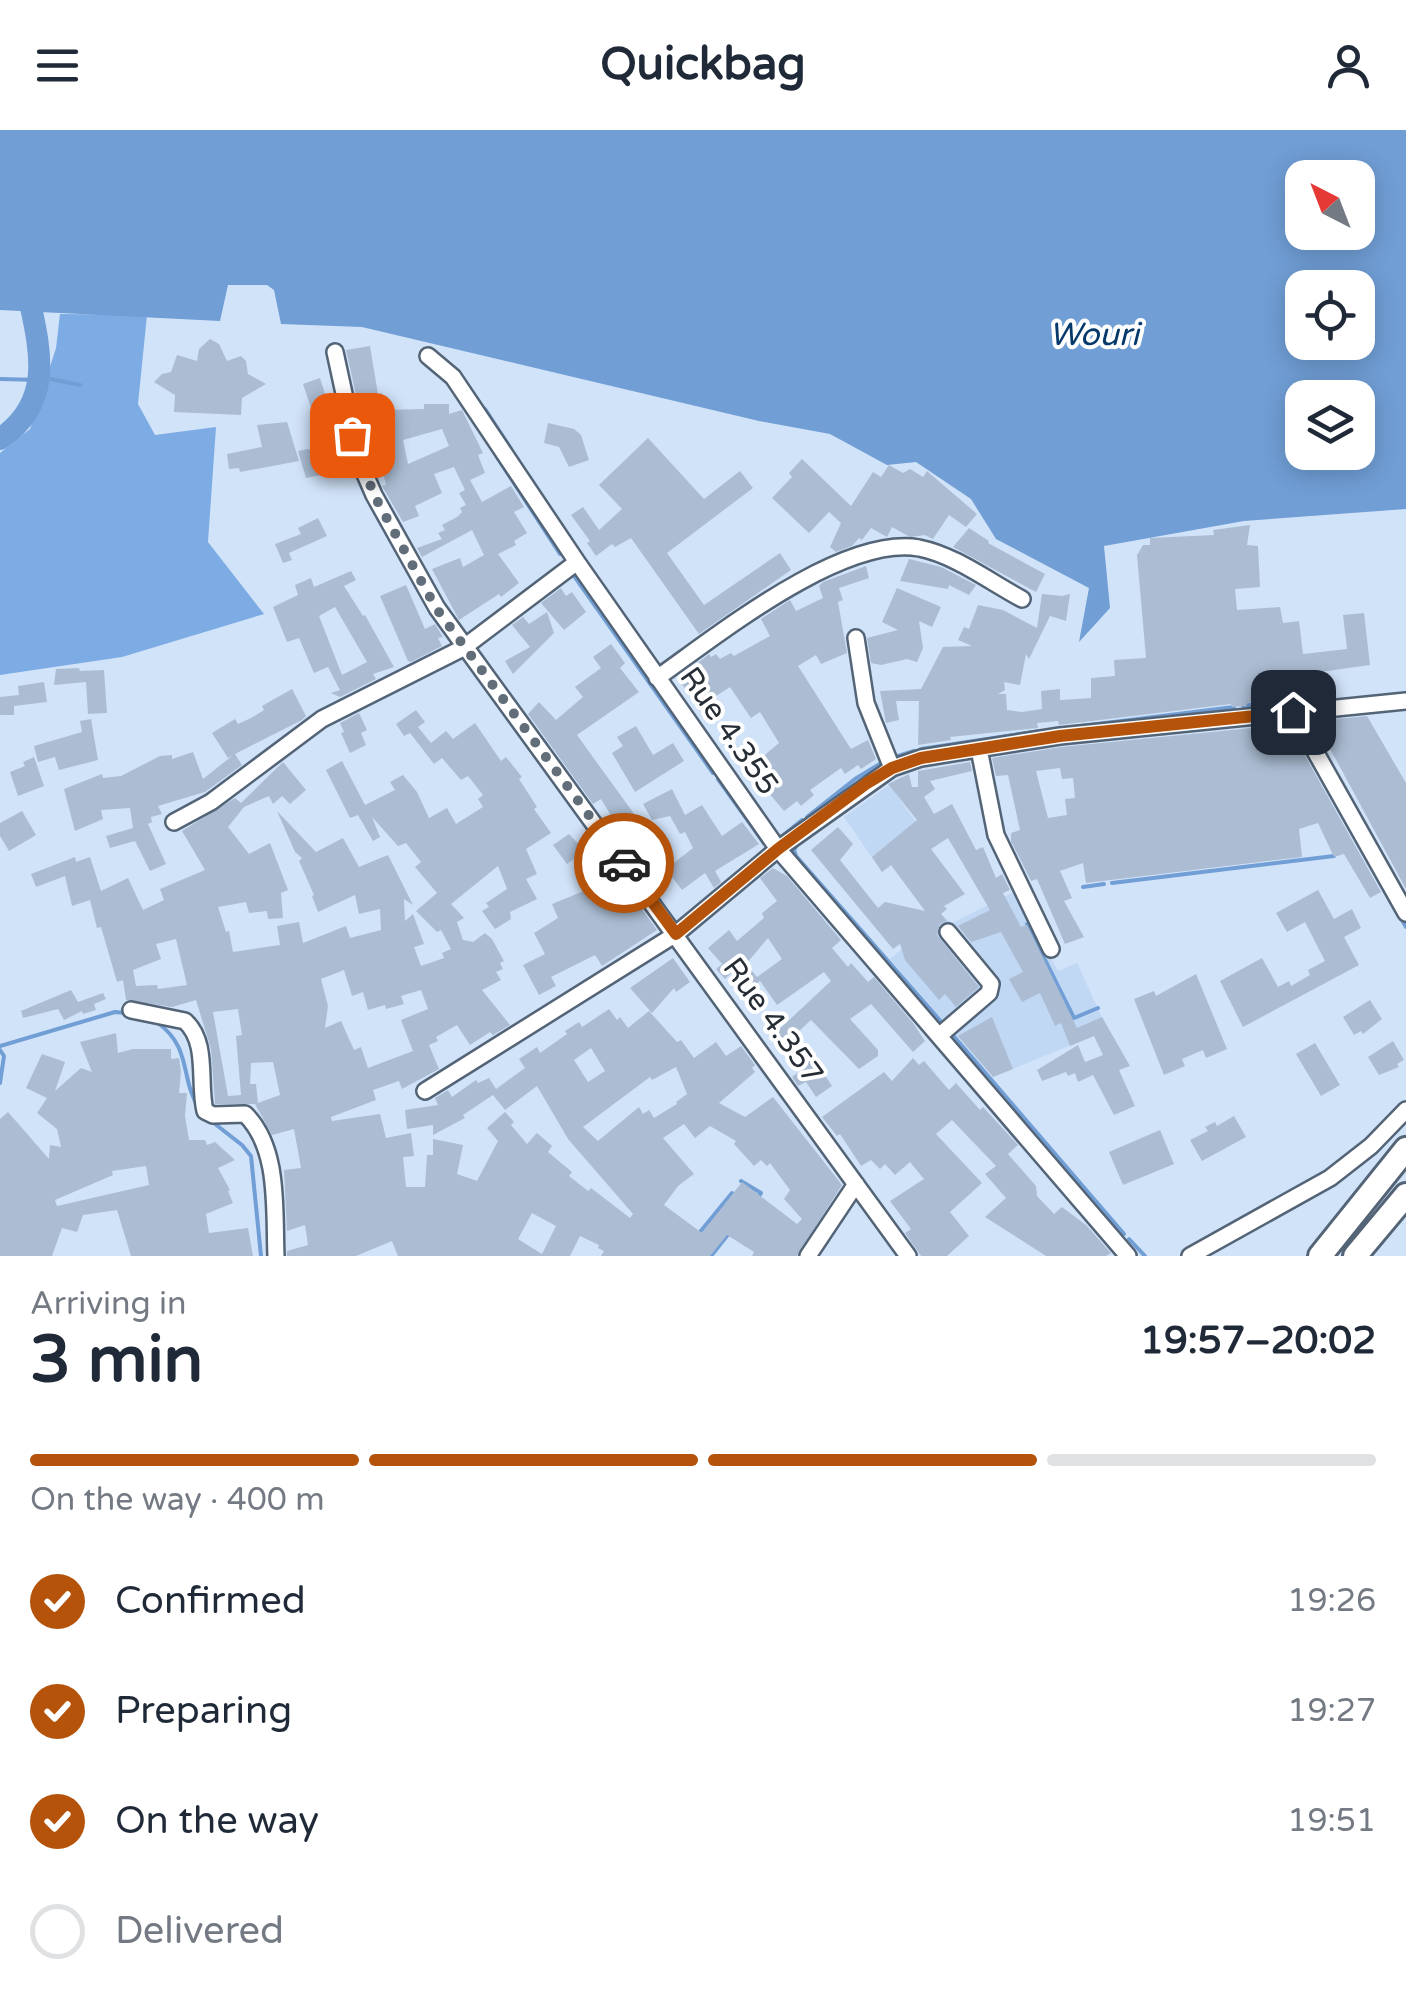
<!DOCTYPE html>
<html lang="en">
<head>
<meta charset="utf-8">
<style>
  body { margin:0; font-family:"Varela Round",sans-serif; background:#f2f2f3; color:#1f2937; height:100vh; display:flex; flex-direction:column; font-size:38px; white-space:nowrap }
  * { box-sizing:border-box; margin:0 }
  p { font-size:32px; color:#747a83 }
  .icon { flex:none; width:55px; height:55px; fill:none; stroke:currentColor; stroke-width:2; stroke-linecap:round; stroke-linejoin:round }
  .map { position:relative; height:1126px; overflow:hidden }
  .details { display:flex; flex-direction:column; background:#fff; flex:1 }
  .details>* { flex:none }
  .needle { width:65px; rotate:318deg }
  .tools { position:absolute; left:1285px; top:30px; display:grid; gap:20px }
  .tools a { display:grid; place-items:center; width:90px; height:90px; border-radius:20px; background:#fff; box-shadow:0 5px 25px #0003; font-size:50px }
  .pin { position:absolute; display:grid; place-items:center; width:85px; height:85px; color:#fff; margin:-42px; border-radius:20px; box-shadow:0 5px 15px #0006 }
  .courier { position:absolute; display:grid; place-items:center; width:100px; height:100px; margin:-50px; border:8px solid #b45309; border-radius:50%; background:#fff; color:#222; box-shadow:0 2px 12px #0007 }
  .summary em { font-style:normal; font-weight:700 }
  .summary div { display:flex; flex-direction:column-reverse }
  .summary { display:flex; align-items:center; justify-content:space-between; height:170px; padding:0 30px }
  h1 { font-size:65px; font-weight:700; line-height:75px }
  .bar { display:grid; grid-template-columns:repeat(4,1fr); gap:15px 10px; align-content:center; height:120px; padding:0 30px }
  .bar i { height:12px; border-radius:8px; background:#e0e1e3 }
  .bar .on { background:#b45309 }
  .bar p { grid-column:span 4 }
  ol { padding:0 30px; list-style:none }
  li { display:flex; align-items:center; gap:30px; height:110px }
  li p { margin-inline-start:auto }
  li .icon { padding:10px; border-radius:50%; background:#b45309; color:#fff; stroke-width:4 }
  li:last-child { color:#747a83 }
  li i { width:55px; height:55px; border:5px solid #e0e1e3; border-radius:50% }
  header { display:flex; justify-content:space-between; align-items:center; height:130px; padding:0 30px; background:#fff; font-size:45px; font-weight:700 }
  .map>svg:first-child { display:block }
  .built { fill:#c1d8f4 }
  .forest { fill:#7dace4 }
  .water { fill:#709ed5; fill-rule:evenodd }
  .lines { fill:none; stroke-linecap:round; stroke-linejoin:round }
  .stream { stroke:#709ed5; stroke-width:4 }
  .river { stroke:#709ed5; stroke-width:22 }
  .building { fill:#acbdd3; fill-rule:evenodd }
  .minor-casing { stroke:#546477; stroke-width:20 }
  .highway-casing { stroke:#546477; stroke-width:28 }
  .minor { stroke:#fff; stroke-width:15 }
  .highway { stroke:#fff; stroke-width:22 }
  .done { stroke:#626d7a; stroke-width:10; stroke-dasharray:0 18 }
  .route { stroke:#b45309; stroke-width:12 }
  .labels { text-anchor:middle; dominant-baseline:central; stroke-width:8; stroke-linejoin:round; paint-order:stroke }
  .street-label { font-size:30px; fill:#262d35; stroke:#fff }
  .water-label { font-size:32px; font-style:italic; fill:#05386b; stroke:#fff }
</style>
</head>
<body>
<header><svg class="icon" aria-label="menu" viewBox="0 0 24 24"><path d="M4 6h16M4 12h16M4 18h16"/></svg>Quickbag<svg class="icon" aria-label="person" viewBox="0 0 24 24"><circle cx="12" cy="8" r="4"/><path d="M4 21q1-7 8-7t8 7"/></svg></header>
<div class="map">
<svg width="1406" height="1126" viewBox="0 0 1406 1126">
  <rect width="100%" height="100%" fill="#d1e3f9"/>
  <path class="built" d="M889,655L927,707L882,742L844,687Z
    M1014,762L1058,841L1077,833L1108,900L993,947L890,829L942,785L952,793Z"/>
  <path class="forest" d="M60,184L147,185L138,274L155,305L216,297L208,412L264,484L122,527L0,545V323L30,299L56,218Z"/>
  <path class="water" d="M0,0H1406V379L1244,391L1104,416L1110,478L1079,512L1089,458L996,409L971,369L916,332L887,335L830,304L759,291L362,197L281,194L274,160L267,155H228L220,191L0,180ZM1302,48H1358V102H1302ZM1302,158H1358V212H1302ZM1302,268H1358V322H1302Z"/>
  <g class="lines">
    <path class="stream" d="M0,249L40,250
      M51,249L80,255
      M330,278L336,292
      M485,279L511,319
      M339,302L350,333
      M497,327L560,424
      M572,443L713,643
      M1243,576L1277,571
      M1262,592L1281,599
      M1065,598L1234,577
      M921,619L1040,601
      M895,627L914,621
      M718,649L764,713
      M807,687L855,649L883,632
      M778,706L781,707L802,690
      M798,713L794,720L796,726L945,896
      M1369,732L1406,797
      M1112,753L1334,726
      M1083,757L1104,754
      M1027,794L1074,888L1098,878
      M158,893C193,919 179,948 200,980
      M951,903L1124,1104
      M0,916L115,882L125,883
      M0,920L4,926L0,953
      M210,990L242,1015L251,1026L261,1126
      M741,1051L761,1063L758,1067
      M700,1102L732,1063
      M1129,1109L1145,1126
      M711,1126L730,1102"/>
    <path class="river" d="M0,309C59,269 37,210 26,153"/>
  </g>
  <path class="building" d="M210,209L219,214L227,231L241,226L246,231L248,244L266,254L242,268L241,285L174,282L175,265L154,252L162,244L171,242L177,225L197,231L199,219Z
    M370,216L378,264L382,263L384,280L424,279V274H449V284L462,280L483,323L478,325L485,343L470,350L482,372L511,356L524,377L514,382L527,403L514,411L516,415L498,424L519,453L501,467L499,464L459,490L432,439L460,428L463,437L484,425L472,400L422,427L417,418L442,409L438,403L445,400L442,395L457,387L462,382L460,378L466,375L459,363L465,360L454,337L434,344L442,363L415,376L419,386L403,392L382,356L386,355L374,303L365,305L346,220ZM442,299L449,316L408,334L403,310Z
    M320,248L329,276L312,281L303,254Z
    M287,292L299,331L240,342L239,338L229,339L227,324L262,317L257,295Z
    M548,293L574,299L581,305L589,330L569,337L559,317L544,313Z
    M648,308L704,369L740,341L753,358L667,423L704,475L780,423L791,440L699,504L631,408L615,417L612,414L596,426L587,413L590,411L571,385L583,377L599,400L622,379L599,355Z
    M307,319L339,326L330,343L306,348L298,321Z
    M802,329L851,376L873,342L881,347L889,335L903,343L910,339L923,347L927,341L977,384L966,397L949,385L933,409L925,405L910,407L892,397L887,407L871,398L862,410L859,408L852,416L836,422L830,417L841,393L829,382L809,403L772,368L792,347L789,343Z
    M318,388L327,406L289,423L292,430L283,433L275,414L301,404L298,398Z
    M1250,395L1247,415L1258,416L1260,457L1235,459L1237,480L1280,477L1283,493L1299,491L1303,524L1347,519L1343,485L1364,483L1370,535L1277,548L1310,563L1294,570L1278,558L1279,570L1246,573L1247,576L1232,577L1231,574L1059,595L1058,591L1037,593L1038,598L950,607L951,610L918,615L919,571H896L899,590L886,593L880,561L921,559L943,517L972,516L958,510L964,497L969,499L978,475L1003,480L1037,498L1042,464L1062,466L1070,464L1066,491L1050,486L1029,529L1026,524L1020,555L1004,552L1005,560L998,564H1006L1007,580L1022,582L1042,579L1041,561L1060,559V570L1091,568V548L1115,546L1114,530L1146,528L1137,425L1143,415H1150V408L1214,405L1213,400Z
    M969,398L989,411L988,413L1045,444L1036,462L953,417Z
    M909,429L941,437L976,455L969,465L949,455L948,459L900,451Z
    M866,436L869,448L839,458L843,470L838,472L847,523L821,534L816,525L798,536L851,619L868,610L876,629L861,639L858,635L845,644L841,638L810,660L814,665L801,676L797,671L784,681L768,662L780,653L760,629L779,613L760,582L751,588L730,557L699,577L678,549L709,524L711,527L716,524L720,529L731,523L734,526L770,506L761,489L790,470L796,481L823,468L819,456L823,452Z
    M351,441L356,450L344,456L363,486L365,485L394,537L373,544L376,549L340,567L331,563L340,560L328,537L314,543L299,508L287,512L273,477L298,465L295,455L311,448L314,457ZM335,477L367,532L342,545L319,486Z
    M406,455L425,499L435,494L443,507L438,508L442,516L411,532L408,531L380,466Z
    M561,458L566,466L572,462L586,482L564,500L541,473Z
    M897,458L941,477L932,497L919,491L923,518L917,532L907,529L881,535L871,533L867,508L898,500L882,492Z
    M547,482L554,503L513,544L505,531L530,517L512,495L523,487L529,494Z
    M611,514L625,533L620,538L639,562L577,605L637,688L618,697L601,669L593,674L528,584L539,572L556,590L583,567L575,557L601,538L593,527Z
    M79,538L80,541L104,540L107,583L88,584L86,552L54,555L56,539Z
    M44,552L47,572L14,576V585H0V567L19,565L18,556Z
    M292,559L306,586L302,590L235,624L242,635L205,662L158,676L162,684L151,687L152,692L148,694L166,734L150,741L135,711L110,718L106,706L133,698L130,678L101,680L103,689L75,701L64,659L102,644L103,648L121,646L160,626L172,625V629L193,622L203,649L232,626L228,628L212,603L235,589L238,594L251,588L264,580L262,576Z
    M416,580L425,592L418,597L431,613L446,601L453,609L475,593L501,631L506,627L522,647L519,649L537,677L534,679L551,703L526,719L537,744L526,749L537,769L510,782L511,789L495,799L482,781L489,777L486,773L507,759L498,736L451,774L464,788L457,792L463,810L473,812L485,803L492,809L504,831L500,833L503,839L496,842L501,850L482,860L510,895L493,905L490,902L470,915L457,895L436,907L438,911L429,915L439,939L402,959L399,951L373,960L376,970L331,987L332,991L380,984L386,1008L411,1003L414,1026L403,1027L406,1057H425L427,1025H433V1009L463,1015L457,1044L477,1051L498,1011L487,998L505,982L514,992L511,995L527,1014L537,1003L552,1016L548,1022L572,1042L569,1046L588,1061L591,1058L630,1088L633,1084L568,1009L537,956L505,980L493,965L463,985L465,988L433,1005V995L407,999L405,980L438,975L435,968L448,960L452,967L476,950L478,953L489,948L496,959L525,938L519,929L537,917L540,923L567,904L565,901L579,892L582,897L609,879L617,890L620,887L628,898L649,881L677,912L681,910L694,928L716,912L726,926L741,916L755,935L752,938L755,942L719,973L745,987L773,967L842,1055L797,1126H752L754,1122L727,1105L710,1126H601L604,1121L598,1118L599,1115L580,1106L570,1126H398L392,1111L356,1126H287V1121L308,1115L305,1095L287,1101L284,1040L301,1038L294,999L272,1005L255,974H215L211,919L196,870L172,877L126,870L123,850L117,852L101,797L97,798L90,770L72,776L65,746L36,757L31,744L75,727L76,732L90,727L101,761L128,748L143,780L164,770L160,759L205,740L182,701L235,668L241,673L283,632L306,660L290,674L282,666L273,674L269,666L244,677L228,697L249,724L270,713L288,760L281,763L283,788L268,789L267,781L249,783L246,772L218,777L226,802L229,801L233,822L280,815L277,796L299,792L303,813L346,796L350,808L381,800L380,779L359,784L355,765L318,782L312,766L314,765L299,731L302,728L295,722L277,681L316,722L343,708L359,737L388,725L413,775L404,769L405,791L413,784L424,814L414,817L421,836L444,828L442,823L451,819L441,800L437,802L416,781L437,763L415,737L421,732L406,713L398,716L372,687L380,707L373,711L358,685L350,688L326,640L342,631L365,675L395,660L390,652L403,645L417,662L429,688L447,678L456,694L483,677L478,669L483,665L468,646L461,650L442,628L434,634L410,603L404,606L396,594ZM176,809L187,855L158,859L157,855L136,856L133,840L161,829L156,814ZM344,840L352,866L363,862L368,880L385,875L386,879L404,874L401,866L421,860L428,879L401,890L413,921L368,938L361,917L354,920L341,891L325,898L328,876L321,849ZM238,879L242,905L236,906L241,965L228,966L213,882ZM591,918L605,941L588,952L574,930ZM273,932L280,965L258,973L256,954H250L251,933ZM676,937L687,964L676,972L677,974L654,988L649,980L643,984L639,977L598,1011L583,997L650,947L652,950ZM684,994L695,1008L710,996L736,1011L734,1014L754,1036L761,1030L767,1036L770,1033L790,1060L784,1069L802,1089L797,1094L742,1052L702,1103L664,1075L678,1056L694,1044L663,1008ZM532,1083L556,1096L542,1124L518,1109Z
    M359,583L367,600L361,603L366,615L350,623L341,603L344,602L340,593Z
    M1367,586L1406,653V759L1321,602L1326,590Z
    M91,589L98,630L59,640L55,627L38,632L34,616L82,602L80,591Z
    M636,596L653,625L673,613L684,631L635,662L612,623L623,616L617,607Z
    M1272,596L1298,613L1381,762L1370,768L1344,724L1334,727L1318,693L1299,699L1302,727L1086,753L1083,733L1060,741L1072,768L1064,771L1084,807L1065,814L1037,749L1031,751L1011,711V703L1020,700L1008,645L996,646L992,628L1061,617ZM1060,638L1062,649L1073,648L1075,668L1065,669L1067,685L1048,688L1036,641Z
    M34,627L44,656L18,666L10,642L25,636L23,632Z
    M970,632L972,641L930,651L935,659L924,667L934,684L952,674L976,720L983,717L996,748L1002,744L1010,760L1003,763L1021,797L1027,795L1077,898L1102,887L1130,936L1119,940L1135,976L1114,985L1093,945L1078,952L1075,943L1068,946L1066,942L1042,951L1037,940L1078,915L1085,932L1103,925L1094,906L1070,916L1061,893L1055,896L1040,863L1022,872L1009,849L1023,842L1001,802L971,812L958,796L990,780L948,708L931,719L965,764L944,776L947,779L941,784L947,791L940,794L937,805L979,857L956,877L945,864L939,870L905,830L900,814L893,819L811,720L838,697L853,714L840,730L878,778L885,772L925,781L891,735L882,742L872,727L917,690L888,654L909,644L912,657H918V641Z
    M672,659L685,685L702,675L722,706L742,692L759,714L715,741L721,752L714,758L705,743L682,760L666,739L693,718L685,702L680,704L670,686L652,690L643,674Z
    M22,681L36,705L9,721L0,706V693Z
    M569,704L585,721L567,734L553,715Z
    M773,738L787,746L841,810L832,818L848,837L851,833L868,852L874,847L913,893L925,911L913,922L871,874L850,889L878,920V926L859,939L811,890L781,918L771,907L831,851L824,842L777,875L760,851L748,861L732,842L725,849L716,839L722,834L708,818L729,800L737,811L764,788L762,783L777,771L760,748ZM768,808L782,829L757,847L746,834Z
    M601,754L613,777L633,767L657,800L602,836L595,825L551,847L556,856L539,865L523,835L545,824L534,803L558,788L552,774Z
    M1318,760L1334,789L1352,779L1361,798L1344,807L1359,835L1243,897L1220,851L1262,828L1278,857L1289,851L1291,856L1310,845L1308,840L1325,831L1305,792L1287,802L1276,783Z
    M673,828L690,852L676,862L674,858L652,883L630,858Z
    M1196,844L1227,919L1206,928L1203,920L1182,929L1185,936L1164,945L1134,869L1154,861L1156,866Z
    M71,860L78,872L103,863L106,869L94,874L96,880L83,884L82,881L64,890L58,879L23,888L21,881Z
    M1370,870L1382,889L1363,904L1361,901L1354,905L1343,887Z
    M992,887L1013,939L993,947L958,906Z
    M116,903L118,923L133,919H171V929L179,928L181,941L179,963H187L185,986L189,1010H205L207,1015L215,1012L235,1030L218,1038L230,1060L228,1061L233,1073L206,1084L209,1103L248,1098L253,1126H131L117,1080L83,1085L77,1102L62,1098L52,1126H0V989L8,982L49,1029L50,1015L61,1017L57,999L37,983L47,968L26,958L42,924L65,932L55,961L81,938L92,942L80,912ZM146,1036L149,1055L57,1076L55,1070L113,1045L112,1041Z
    M1393,911L1404,930L1397,934L1399,937L1379,945L1368,927Z
    M1315,913L1340,955L1321,966L1296,924Z
    M812,925L832,956L816,967L806,952L798,956L792,947L800,941L796,935Z
    M913,928L919,935L924,931L949,960L956,953L980,980L983,977L1018,1015L1008,1024L1036,1056L1037,1066L1054,1084L1062,1077L1086,1095L1111,1123L1106,1126H1046L985,1087L1006,1068L985,1044L996,1036L952,990L936,1004L982,1053L950,1082L969,1106L947,1126H921L905,1103L911,1099L890,1071L924,1049L910,1032L895,1045L885,1034L880,1039L871,1030L861,1036L840,1004L837,1006L822,987L884,942L892,951Z
    M1234,986L1246,1007L1202,1031L1190,1010L1208,1001L1205,997L1215,992L1217,996Z
    M1160,1000L1174,1034L1123,1055L1109,1022Z"/>
  <g class="lines">
    <defs>
      <path id="minor" d="M335,222L358,328L374,365L437,478L908,1126
        M428,226L453,247L577,432L778,719L1128,1126
        M856,508L866,573L892,638
        M657,548C718,505 842,405 919,418C955,425 990,452 1022,469
        M1293,582L1406,783
        M979,619L996,705L1051,819
        M174,692L211,672L322,589L463,518L577,432
        M131,880L185,891C209,913 198,952 205,981L213,985L245,984C280,1018 274,1081 276,1126
        M940,905L989,863L991,854L948,802
        M425,961L676,804L778,719L892,638L921,628L1060,606L1406,571
        M808,1126L856,1054
        M1190,1126L1330,1048L1371,1016L1406,980"/>
      <path id="highway" d="M1320,1126L1406,1019
        M1355,1126L1406,1065"/>
    </defs>
    <use href="#minor" class="minor-casing"/>
    <use href="#highway" class="highway-casing"/>
    <use href="#minor" class="minor"/>
    <use href="#highway" class="highway"/>
  </g>
  <g class="lines">
    <path class="done" d="M352,305L374,365L436,478L624,733"/>
    <path class="route" d="M624,733L676,804L778,719L867,653L892,638L921,628L1060,606L1293,582"/>
  </g>
  <g class="labels">
    <g class="street-label">
      <text transform="translate(729 601) rotate(55)">Rue 4.355</text>
      <text transform="translate(773 891) rotate(54)">Rue 4.357</text>
    </g>
    <g class="water-label">
      <text x="1094" y="205">Wouri</text>
    </g>
  </g>
</svg>
<div class="tools">
<a><svg class="needle" viewBox="-14 -14 28 28"><path d="M0-13l5 13h-10z" fill="#e53935"/><path d="M0 13l5-13h-10z" fill="#747a83"/></svg></a>
<a><svg class="icon" aria-label="locate" viewBox="0 0 24 24"><circle cx="12" cy="12" r="6"/><path d="M12 2v4M12 18v4M2 12h4M18 12h4"/></svg></a>
<a><svg class="icon" aria-label="layers" viewBox="0 0 24 24"><path d="M12 4l9 5-9 5-9-5zM3 14l9 5 9-5"/></svg></a>
</div>
<div class="pin" style="left:352px;top:305px;background:#ea580c"><svg class="icon" aria-label="bag" viewBox="0 0 24 24"><path d="M5 8h14l-1 12H6zM9 8a3 3 0 0 1 6 0"/></svg></div>
<div class="pin" style="left:1293px;top:582px;background:#1f2937"><svg class="icon" aria-label="home" viewBox="0 0 24 24"><path d="M3 11l9-7 9 7M6 9v11h12V9"/></svg></div>
<div class="courier" style="left:624px;top:733px"><svg class="icon" aria-label="car" viewBox="0 0 24 24"><path d="M5 17H2v-5l4-1 3-4h7l3 4 3 1v5h-3M9 17h6M6 11h13"/><circle cx="7" cy="17" r="2"/><circle cx="17" cy="17" r="2"/></svg></div>
</div>
<section class="details">
<div class="summary"><div><h1>3 min</h1><p>Arriving in</p></div><em>19:57–20:02</em></div>
<div class="bar"><i class="on"></i><i class="on"></i><i class="on"></i><i></i><p>On the way · 400 m</p></div>
<ol>
<li><svg class="icon" aria-label="check" viewBox="0 0 24 24"><path d="M5 12l5 5 9-10"/></svg>Confirmed<p>19:26</p></li>
<li><svg class="icon" aria-label="check" viewBox="0 0 24 24"><path d="M5 12l5 5 9-10"/></svg>Preparing<p>19:27</p></li>
<li><svg class="icon" aria-label="check" viewBox="0 0 24 24"><path d="M5 12l5 5 9-10"/></svg>On the way<p>19:51</p></li>
<li><i></i>Delivered</li>
</ol>
</section>
</body>
</html>
